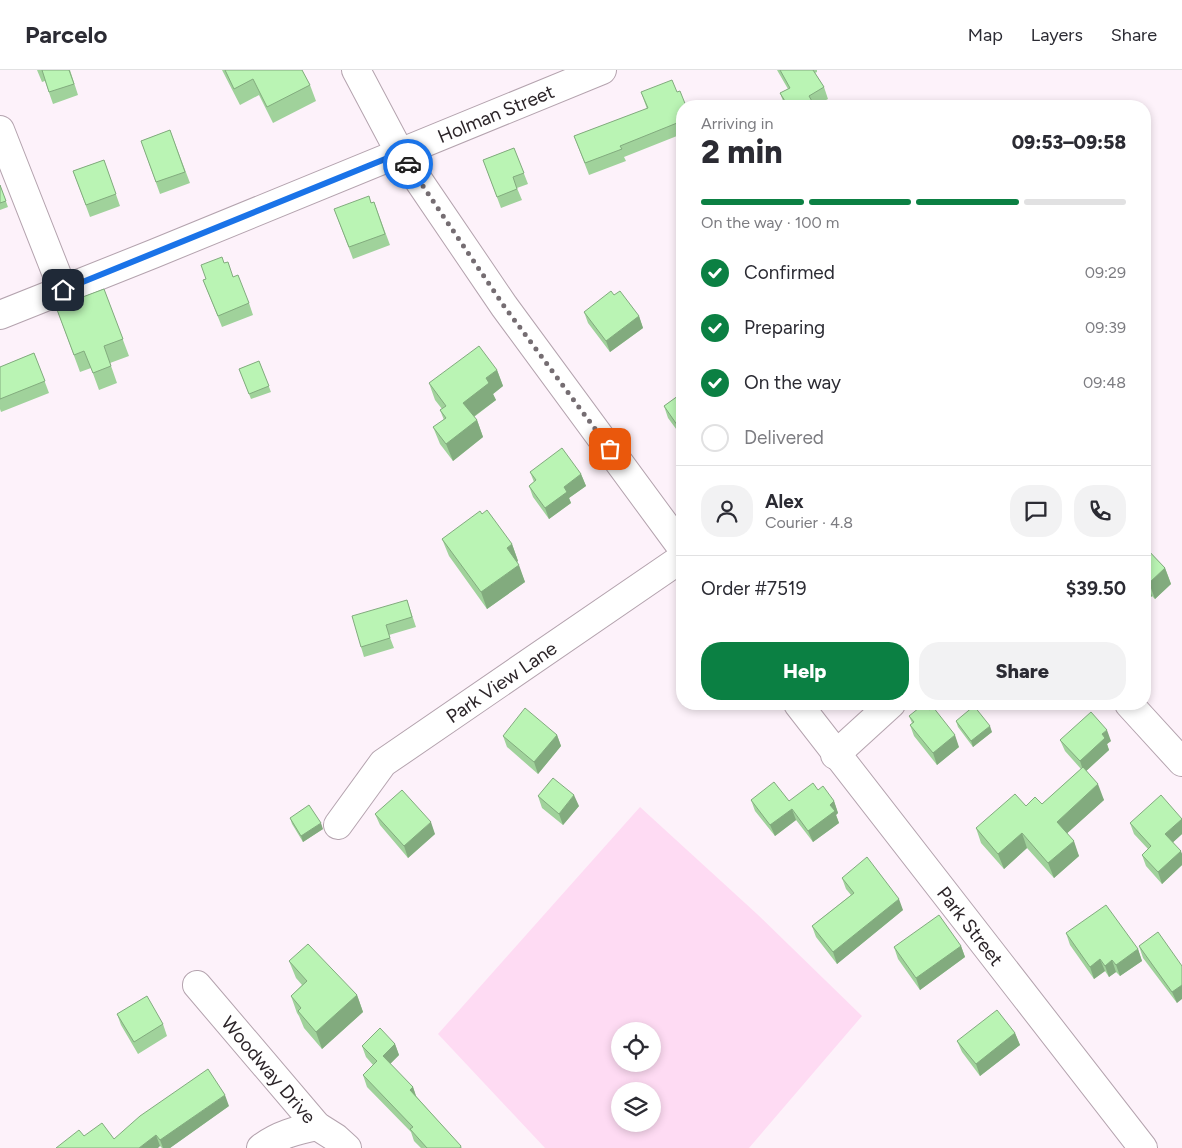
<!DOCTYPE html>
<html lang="en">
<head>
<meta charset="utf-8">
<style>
  body { margin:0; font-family:Figtree,sans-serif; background:#f2f2f3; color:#2b2b33; height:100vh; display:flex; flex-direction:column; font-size:19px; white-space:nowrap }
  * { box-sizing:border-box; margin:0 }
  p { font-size:16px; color:#7c7c81 }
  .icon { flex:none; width:28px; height:28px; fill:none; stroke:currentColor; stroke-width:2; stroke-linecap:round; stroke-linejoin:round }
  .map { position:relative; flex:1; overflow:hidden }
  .details { position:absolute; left:676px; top:30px; width:475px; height:610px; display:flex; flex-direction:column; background:#fff; border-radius:20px; box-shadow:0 2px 8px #0003 }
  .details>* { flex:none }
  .controls { position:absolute; left:611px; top:952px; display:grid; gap:10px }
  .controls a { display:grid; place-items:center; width:50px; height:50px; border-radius:50%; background:#fff; box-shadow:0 2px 8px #0003; font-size:25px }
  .pin { position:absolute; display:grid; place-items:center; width:42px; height:42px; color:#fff; margin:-21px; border-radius:10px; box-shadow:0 2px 8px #0006 }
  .courier { position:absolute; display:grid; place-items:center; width:50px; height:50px; margin:-25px; border:4px solid #1a73e8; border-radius:50%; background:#fff; color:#222; box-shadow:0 1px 6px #0007 }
  .headline em { font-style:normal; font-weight:800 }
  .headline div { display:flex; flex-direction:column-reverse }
  .headline { display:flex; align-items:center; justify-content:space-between; height:85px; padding:0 25px }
  h1 { font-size:32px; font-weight:800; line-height:38px }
  .bar { display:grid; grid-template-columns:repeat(4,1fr); gap:8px 5px; align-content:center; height:60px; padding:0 25px }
  .bar i { height:6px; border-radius:4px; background:#e1e1e2 }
  .bar .on { background:#0b8043 }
  .bar p { grid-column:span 4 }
  .line { display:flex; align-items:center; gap:12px; padding:0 25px; border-top:1px solid #e1e1e2 }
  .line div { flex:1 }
  .round { display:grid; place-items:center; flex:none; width:52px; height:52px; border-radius:20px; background:#f2f2f3 }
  ol { padding:0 25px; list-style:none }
  li { display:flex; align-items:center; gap:15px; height:55px }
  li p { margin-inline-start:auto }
  li .icon { padding:5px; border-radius:50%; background:#0b8043; color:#fff; stroke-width:4 }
  li:last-child { color:#7c7c81 }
  li i { width:28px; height:28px; border:2px solid #e1e1e2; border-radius:50% }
  .button { display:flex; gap:10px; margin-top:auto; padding:10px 25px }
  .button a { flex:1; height:58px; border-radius:20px; background:#0b8043; color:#fff; font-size:20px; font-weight:800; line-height:58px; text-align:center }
  .button a+a { background:#f2f2f3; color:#2b2b33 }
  header { display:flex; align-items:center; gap:30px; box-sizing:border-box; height:70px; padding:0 25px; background:#fff; border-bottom:1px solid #e1e1e2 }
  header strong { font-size:24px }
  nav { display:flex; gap:28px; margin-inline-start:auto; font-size:18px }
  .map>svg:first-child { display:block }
  .green { fill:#fedbf3; fill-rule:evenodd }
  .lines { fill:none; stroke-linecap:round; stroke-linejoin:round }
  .minor-casing { stroke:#b4a3ae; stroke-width:30 }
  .minor { stroke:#fff; stroke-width:28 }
  .wall { fill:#a0d29b }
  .shaded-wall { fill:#82ab7e }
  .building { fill:#baf4b4; stroke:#82ab7e }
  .done { stroke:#756d72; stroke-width:5; stroke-dasharray:0 9 }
  .route { stroke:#1a73e8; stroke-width:6 }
  .labels { text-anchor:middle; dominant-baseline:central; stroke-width:5; stroke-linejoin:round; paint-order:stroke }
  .street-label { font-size:19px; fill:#2c2529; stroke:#fdf2fa }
</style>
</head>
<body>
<header>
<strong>Parcelo</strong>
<nav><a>Map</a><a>Layers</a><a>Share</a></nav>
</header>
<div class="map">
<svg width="1182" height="1078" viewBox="0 0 1182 1078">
  <rect width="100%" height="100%" fill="#fdf2fa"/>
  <path class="green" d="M640,737L757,844L862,946L749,1078H545L438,964ZM620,961H652V994H620ZM620,1021H652V1054H620Z"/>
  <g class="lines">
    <defs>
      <g id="minor">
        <path d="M356,0L400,83L504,236L682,478"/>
        <path d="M0,60L63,220"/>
        <path id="s1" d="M0,245L153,184L602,0"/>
        <path id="s2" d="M798,634L1143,1078"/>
        <path d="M1129,634L1182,692"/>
        <path d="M835,685L891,634"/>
        <path id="s3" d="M338,755L383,693L682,488"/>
        <path id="s4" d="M197,915L317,1056L336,1068L347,1078"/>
        <path d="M261,1078C278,1065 297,1060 317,1056"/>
      </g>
    </defs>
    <use href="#minor" class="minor-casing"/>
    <use href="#minor" class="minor"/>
  </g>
  <path class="wall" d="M37,0H70L78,25L53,34L45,11L42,12Z
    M222,0H302L310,15L316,31L273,53L259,25L240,35Z
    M777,0H817V2L815,3L824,17L828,29L815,36H785L780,23L788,19Z
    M641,22L682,36V64L624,87L626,91L589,105L574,66L647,39Z
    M170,60L190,113L160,124L141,71Z
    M514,78L528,114L517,118L522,130L501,138L483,90Z
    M104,90L120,136L90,147L73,101Z
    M0,115L8,137L0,140Z
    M374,132L390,175L353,189L334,139Z
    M224,193L249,233L253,245L222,257L203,210L206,209Z
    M104,219L129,286L110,293L117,313L99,320L91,298L80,302L56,237Z
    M614,225L639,246L643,258L610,282L588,253L584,242Z
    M34,283L49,323L1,342L0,339V297Z
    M259,291L271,322L251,329L239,299Z
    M497,300L503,316L493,324L496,330L474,347L477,350L483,367L453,391L440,374L433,357L444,350L440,340L442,339L435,330L429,313Z
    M682,323V367L668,348L664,336Z
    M530,402L581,404L586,416L569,428L571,433L549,449L533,427L529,416L534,412Z
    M482,444L512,474L518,491L517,492L525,512L487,539L449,486L442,469Z
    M1145,477L1165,498L1171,514L1155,529L1152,526L1145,533Z
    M407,530L416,557L389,565L394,578L364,587L361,577Z
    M909,646L959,677L937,695L914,666L910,655L912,653Z
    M956,651L992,662L973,677L958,657Z
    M557,665L561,676L538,704L507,677L503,666Z
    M1060,670L1111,671L1107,674L1109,680L1086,701L1104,730L1067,763L1079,786L1054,808L1027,778L1004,799L981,773L976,758L1026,736L1042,734L1081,699L1065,681Z
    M818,720L834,731L838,743L836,745L839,753L813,772L796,750L775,766L755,741L751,730L789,731Z
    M538,726L579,736L563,755L542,738Z
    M375,744L435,764L408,788L380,755Z
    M290,748L323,759L303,772L292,754Z
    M1182,749V764L1173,772L1182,784V795L1162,814L1146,796L1142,785L1148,779L1134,764L1130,753Z
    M842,808L903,840L837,894L816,867L812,856L851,825L846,819Z
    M1066,863L1138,879L1142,891L1120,906L1116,902L1109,907L1105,901L1094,909L1070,875Z
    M961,876L965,887L920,920L898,889L894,877Z
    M1139,876L1182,896L1177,933L1143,888Z
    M289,891L357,925L363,942L322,979L304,958L299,946L297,943L291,926L302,915L296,908Z
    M117,944L163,954L167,966L138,984L121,955Z
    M1015,963L1020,975L980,1006L962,982L957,971Z
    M395,974L399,985L390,994L413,1017L416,1026L462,1078H421L414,1071L411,1062L367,1017L363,1005L373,995L366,987L362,976Z
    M229,1036L170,1078H162L160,1076L84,1066L114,1069Z"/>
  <path class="shaded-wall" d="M639,246L643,258L610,282L606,271Z
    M497,300L503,316L493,324L496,330L469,350L463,333L486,308Z
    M477,350L483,367L453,391L446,374Z
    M581,404L586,416L569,428L571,433L549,449L545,438L564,417Z
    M512,474L518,491L513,495L507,478Z
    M519,495L525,512L487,539L481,522Z
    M1165,498L1171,514L1155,529L1149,513Z
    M1146,510L1152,526L1145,533V512Z
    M990,656L992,662L973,677L971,671Z
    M1107,660L1111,671L1107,674L1109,680L1084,703L1080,691L1102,664Z
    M557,665L561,676L538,704L534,692Z
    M955,665L959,677L937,695L933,683Z
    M1098,714L1104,730L1063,767L1057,752Z
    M574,725L579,736L563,755L559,744Z
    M834,731L838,743L836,745L839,753L813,772L808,761L830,735Z
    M792,739L796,750L775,766L770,755Z
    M1182,749V764L1169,776L1165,764Z
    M431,752L435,764L408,788L404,776Z
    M321,753L323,759L303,772L301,766Z
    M1022,763L1027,778L1004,799L998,784Z
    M1074,771L1079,786L1054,808L1048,793Z
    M1181,781L1182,784V795L1162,814L1158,802Z
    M899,829L903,840L837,894L833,882Z
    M961,876L965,887L920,920L916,908Z
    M1138,879L1142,891L1120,906L1116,895Z
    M1100,889L1105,901L1094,909L1090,897Z
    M1112,890L1116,902L1109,907L1105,896Z
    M1182,915V929L1177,933L1172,922Z
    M357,925L363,942L322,979L316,962Z
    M1015,963L1020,975L980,1006L976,994Z
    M395,974L399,985L387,997L383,986Z
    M413,1017L417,1029L410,1020Z
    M225,1025L229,1036L170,1078H163L160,1070Z
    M156,1065L160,1076L158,1078H139Z"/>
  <path class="building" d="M42,0H69L74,14L49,22Z
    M225,0H302L310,15L267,37L253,9L234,19Z
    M780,0H813L824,17L809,26L813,33L807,36H788L780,23L790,18Z
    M672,10L677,22L680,21L686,36H682V51L620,76L622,79L585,93L574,66L648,38L641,22Z
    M170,60L185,102L156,112L141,71Z
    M514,78L524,103L513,107L517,119L497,127L483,90Z
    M104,90L116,124L86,135L73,101Z
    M0,115L6,131L0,133Z
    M369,126L371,133L374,132L385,164L349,177L334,139Z
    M222,187L224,193L228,192L233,207L238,205L249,233L218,246L203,210L206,209L201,195Z
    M104,219L123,269L104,276L111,296L93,303L84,281L74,285L56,237Z
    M611,221L614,225L620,221L639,246L606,271L584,242Z
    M682,242V251L678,245Z
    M479,276L497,300L486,308L489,313L463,333L477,350L446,374L433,357L446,348L440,340L446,336L429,313Z
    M34,283L45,311L0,329V297Z
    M259,291L269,316L249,324L239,299Z
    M682,323V362L664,336Z
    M562,378L581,404L564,417L567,422L545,438L529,416L536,410L530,402Z
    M487,440L512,474L507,478L519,495L481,522L442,469L480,441L482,444Z
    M1145,477L1165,498L1149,513L1146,510L1145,512Z
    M407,530L412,547L386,555L390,568L361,577L352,546Z
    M924,634L929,640L933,637L955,665L933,683L910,655L914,652L909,646Z
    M974,636L990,656L971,671L956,651Z
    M525,638L557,665L534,692L503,666Z
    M1091,642L1107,660L1102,664L1105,668L1080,691L1060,670Z
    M1083,697L1098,714L1057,752L1074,771L1048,793L1022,763L998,784L976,758L1015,724L1026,736L1035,727L1042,734Z
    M553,708L574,725L559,744L538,726Z
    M774,712L789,731L813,713L818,720L823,716L834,731L830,735L835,741L808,761L792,739L770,755L751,730Z
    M402,720L431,752L404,776L375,744Z
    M1161,725L1182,749L1165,764L1181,781L1158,802L1142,785L1151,776L1130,753Z
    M309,735L321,753L301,766L290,748Z
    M867,787L899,829L833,882L812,856L854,823L842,808Z
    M1106,835L1138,879L1116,895L1112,890L1105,896L1100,889L1090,897L1066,863Z
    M939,845L961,876L916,908L894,877Z
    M1158,862L1182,896V915L1172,922L1139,876Z
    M308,874L357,925L316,962L298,941L301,938L291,926L307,911L289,891Z
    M147,926L163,954L134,972L117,944Z
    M997,940L1015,963L976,994L957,971Z
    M380,958L395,974L383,986L413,1017L410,1020L461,1076L460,1078H427L410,1059L413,1057L363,1005L377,991L362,976Z
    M208,999L225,1025L160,1070L156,1065L139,1078H56L79,1060L84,1066L102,1053L114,1069L140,1046Z"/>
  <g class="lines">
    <path class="done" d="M408,94L504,236L610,379"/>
    <path class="route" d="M63,220L400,83L408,94"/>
  </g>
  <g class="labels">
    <g class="street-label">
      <text stroke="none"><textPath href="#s1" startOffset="535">Holman Street</textPath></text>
      <text stroke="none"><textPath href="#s3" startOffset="220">Park View Lane</textPath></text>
      <text stroke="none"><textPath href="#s2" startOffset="281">Park Street</textPath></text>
      <text stroke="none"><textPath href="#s4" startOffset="111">Woodway Drive</textPath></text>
    </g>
  </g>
</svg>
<div class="controls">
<a><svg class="icon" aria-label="locate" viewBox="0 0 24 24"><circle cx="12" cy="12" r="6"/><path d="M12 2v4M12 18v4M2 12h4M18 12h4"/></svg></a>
<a><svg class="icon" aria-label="layers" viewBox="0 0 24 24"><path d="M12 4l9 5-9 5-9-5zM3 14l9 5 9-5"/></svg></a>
</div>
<div class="pin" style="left:610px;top:379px;background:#ea580c"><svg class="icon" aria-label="bag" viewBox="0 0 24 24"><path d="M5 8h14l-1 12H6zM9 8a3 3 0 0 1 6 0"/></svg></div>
<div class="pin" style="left:63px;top:220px;background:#1f2937"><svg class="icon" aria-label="home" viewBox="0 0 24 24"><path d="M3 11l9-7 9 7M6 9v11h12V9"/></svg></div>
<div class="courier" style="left:408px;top:94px"><svg class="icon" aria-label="car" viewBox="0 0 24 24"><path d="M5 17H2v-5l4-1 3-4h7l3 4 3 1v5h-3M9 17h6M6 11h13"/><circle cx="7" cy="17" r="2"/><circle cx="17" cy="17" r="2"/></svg></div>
<section class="details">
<div class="headline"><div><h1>2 min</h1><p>Arriving in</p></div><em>09:53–09:58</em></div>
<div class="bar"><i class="on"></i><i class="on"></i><i class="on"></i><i></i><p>On the way · 100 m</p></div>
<ol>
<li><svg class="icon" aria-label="check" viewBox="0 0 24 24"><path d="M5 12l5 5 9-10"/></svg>Confirmed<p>09:29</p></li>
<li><svg class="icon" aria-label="check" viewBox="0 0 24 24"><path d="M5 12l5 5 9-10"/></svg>Preparing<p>09:39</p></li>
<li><svg class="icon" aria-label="check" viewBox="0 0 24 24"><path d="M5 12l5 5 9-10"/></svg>On the way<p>09:48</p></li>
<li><i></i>Delivered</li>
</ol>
<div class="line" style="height:90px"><a class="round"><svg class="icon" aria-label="person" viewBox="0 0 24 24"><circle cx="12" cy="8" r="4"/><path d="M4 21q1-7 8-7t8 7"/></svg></a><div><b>Alex</b><p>Courier · 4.8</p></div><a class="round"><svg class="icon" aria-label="chat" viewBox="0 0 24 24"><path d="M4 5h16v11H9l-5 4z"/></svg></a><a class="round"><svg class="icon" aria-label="phone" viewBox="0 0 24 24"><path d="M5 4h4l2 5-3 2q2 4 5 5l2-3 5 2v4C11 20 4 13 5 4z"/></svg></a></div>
<div class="line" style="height:65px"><div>Order #7519</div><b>$39.50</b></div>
<div class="button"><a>Help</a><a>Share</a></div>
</section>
</div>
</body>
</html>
